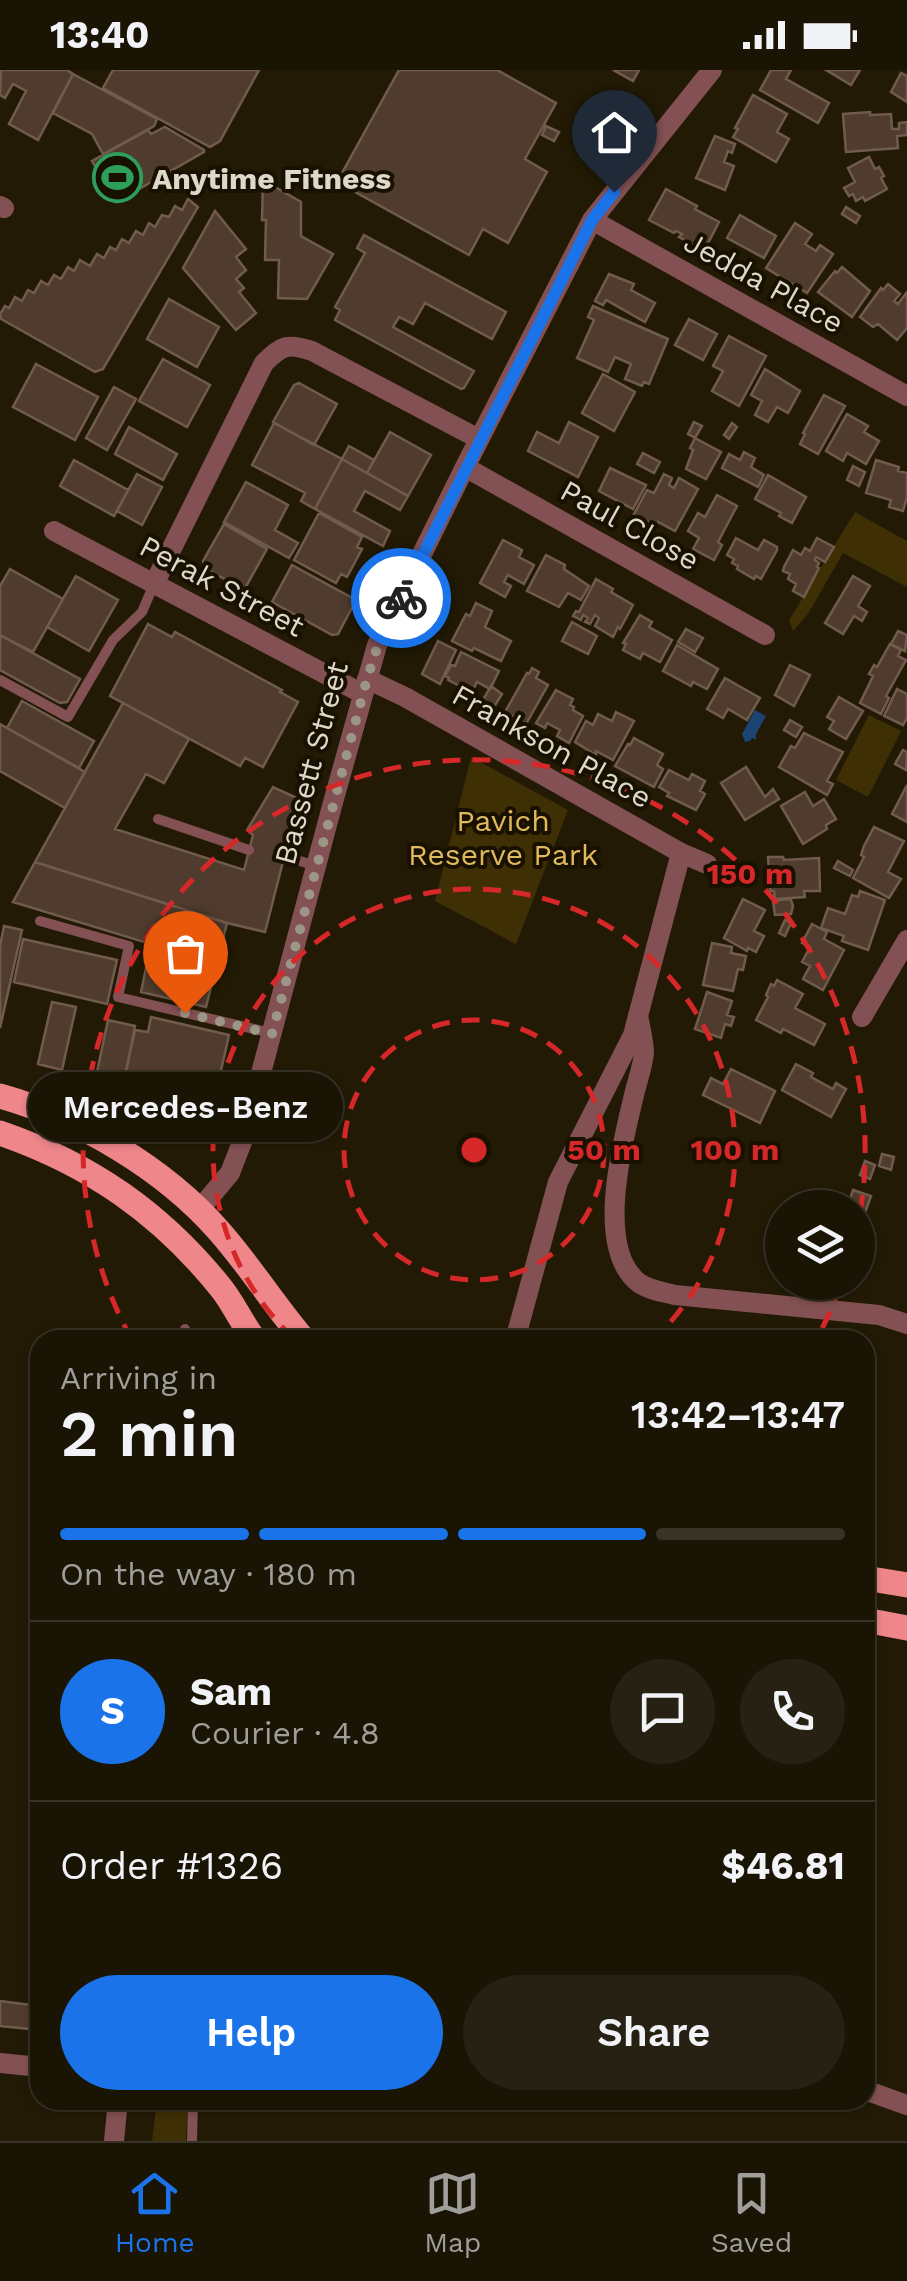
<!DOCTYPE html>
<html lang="en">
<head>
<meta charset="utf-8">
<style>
  body { margin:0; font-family:"Work Sans",sans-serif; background:#272113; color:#f1f3f6; height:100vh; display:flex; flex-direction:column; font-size:38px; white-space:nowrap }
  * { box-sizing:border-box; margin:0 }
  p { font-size:32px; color:#9f9e9a }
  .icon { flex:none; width:55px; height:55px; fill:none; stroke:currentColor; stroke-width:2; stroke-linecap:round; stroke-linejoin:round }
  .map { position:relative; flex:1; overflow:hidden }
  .panel { position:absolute; left:30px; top:1260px; width:845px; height:780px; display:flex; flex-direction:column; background:#1a1404; border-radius:30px; box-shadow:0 2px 8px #0004,0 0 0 2px #383326 }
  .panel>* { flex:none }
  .buttons { position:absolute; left:765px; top:1120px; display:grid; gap:20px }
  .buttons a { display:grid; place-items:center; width:110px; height:110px; border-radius:50%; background:#1a1404; box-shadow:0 2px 8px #0004,0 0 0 2px #383326; font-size:50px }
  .pin { position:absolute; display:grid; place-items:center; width:85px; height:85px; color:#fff; margin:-102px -42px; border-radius:50% 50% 50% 0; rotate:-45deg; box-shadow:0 0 10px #0007 }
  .pin .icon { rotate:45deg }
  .courier { position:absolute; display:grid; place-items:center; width:100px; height:100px; margin:-50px; border:8px solid #1a73e8; border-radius:50%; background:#fff; color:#222; box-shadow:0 2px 12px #0007 }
  .bubble { position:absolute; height:70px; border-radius:35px; background:#1a1404; box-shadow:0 2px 8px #0004,0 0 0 2px #383326; font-size:32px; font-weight:600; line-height:70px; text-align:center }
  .headline em { font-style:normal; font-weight:600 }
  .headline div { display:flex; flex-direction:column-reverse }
  .headline { display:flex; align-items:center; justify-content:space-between; height:170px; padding:0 30px }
  h1 { font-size:65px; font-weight:600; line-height:75px }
  .bar { display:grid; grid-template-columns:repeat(4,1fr); gap:15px 10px; align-content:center; height:120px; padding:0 30px }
  .bar i { height:12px; border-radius:8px; background:#383326 }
  .bar .current { background:#1a73e8 }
  .bar p { grid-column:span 4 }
  .line { display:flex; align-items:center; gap:25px; padding:0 30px; border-top:2px solid #383326 }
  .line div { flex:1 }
  .round { display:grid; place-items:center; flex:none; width:105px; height:105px; border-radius:52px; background:#272113 }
  .primary-button { display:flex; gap:20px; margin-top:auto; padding:20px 30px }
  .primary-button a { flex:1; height:115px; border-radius:60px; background:#1a73e8; color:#fff; font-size:40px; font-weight:600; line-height:115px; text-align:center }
  .primary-button a+a { background:#272113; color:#f1f3f6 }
  .status { display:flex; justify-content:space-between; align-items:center; height:70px; padding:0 50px; background:#1a1404; direction:ltr }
  .status svg { height:28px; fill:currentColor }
  .tabs { display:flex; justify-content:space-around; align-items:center; height:140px; border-top:2px solid #383326; background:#1a1404; font-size:28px; color:#9f9e9a }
  .tabs a { display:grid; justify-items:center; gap:5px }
  .tabs .current { color:#1a73e8 }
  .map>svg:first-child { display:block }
  .green { fill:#3f2f05 }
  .water { fill:#1c4472 }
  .building { fill:#503c2e; stroke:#715b4d; stroke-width:2.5 }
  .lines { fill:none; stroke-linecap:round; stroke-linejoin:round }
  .lane { stroke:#835153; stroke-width:10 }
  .street { stroke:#835153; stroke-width:20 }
  .primary { stroke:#ee868a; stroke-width:25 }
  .done { stroke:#9c9686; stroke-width:10; stroke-dasharray:0 18 }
  .route { stroke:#1a73e8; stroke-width:12 }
  .ring { fill:none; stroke:#d62828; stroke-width:5; stroke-dasharray:18 12 }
  .labels { text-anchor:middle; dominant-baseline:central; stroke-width:8; stroke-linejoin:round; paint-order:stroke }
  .poi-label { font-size:30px; font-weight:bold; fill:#ded8cc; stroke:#191100; text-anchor:start }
  .street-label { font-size:30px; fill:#ded8cc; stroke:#191100 }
  .park-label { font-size:30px; fill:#e1b95d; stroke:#191100 }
  .centre { fill:#d62828; stroke:#191100; stroke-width:5 }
  .ring-label { font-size:30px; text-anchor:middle; font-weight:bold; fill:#d62828; stroke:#191100; stroke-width:8; stroke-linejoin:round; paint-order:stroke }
</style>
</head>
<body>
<div class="status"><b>13:40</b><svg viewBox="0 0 49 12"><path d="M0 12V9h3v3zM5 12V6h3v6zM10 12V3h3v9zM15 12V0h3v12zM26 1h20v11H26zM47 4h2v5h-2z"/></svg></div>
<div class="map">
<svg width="907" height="2071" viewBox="0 0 907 2071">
  <rect width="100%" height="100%" fill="#221a05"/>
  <path class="green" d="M855,442L907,471V517L843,483L808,544L793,561L789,550Z
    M869,645L901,661L868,727L836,710Z
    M471,687L568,740L516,874L435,831Z
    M157,2030H188L186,2071H152Z"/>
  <path class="water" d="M755,640L766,646L756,664V670L752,668L750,671L745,672L742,664Z"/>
  <path class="building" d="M1,0H67L73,4L38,70L9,54L26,21L13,14L5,28L0,25Z
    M113,0H259L220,71L210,77L103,18Z
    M399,0H497L556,33L525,89L547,102L508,173L483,159L469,185L337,112Z
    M613,0H639L633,11Z
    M771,0H791L786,9L829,33L818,53L760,20Z
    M826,0H860L851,15Z
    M901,3L907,6V32L891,22Z
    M73,4L157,49L154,56L103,84L92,64L53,43Z
    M753,25L787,44L777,62L789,69L776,92L733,67L738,59L735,58Z
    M870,42V45L891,44L892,59H899V53L907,52V65L897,66L898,78L846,82L843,44Z
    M546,56L559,62L554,71L542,65Z
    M165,57L204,80V82L116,132L92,91L148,60L151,64Z
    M715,66L735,74L732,83L728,81L724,92L734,96L725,120L696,108Z
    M869,87L875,99L879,97L884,106L881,108L887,119L865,131L863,127L856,131L853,124L849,126L844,118L855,112L848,98Z
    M263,110L301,132V166L333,184L307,229L278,228L279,190H265L266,150H262Z
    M666,119L697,136L695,139L719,152L704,181L679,167L682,164L676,161L674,163L649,150Z
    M188,129L198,137L103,299L95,302L1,249L0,244L5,236L9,238L15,227L22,231L28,220L34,223L41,211L48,215L54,205L61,209L68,197L74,201L80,190L90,196L97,184L104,188L110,177L116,180L122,169L129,173L136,161L143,165L149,153L155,157L162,145L169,147L175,136L182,140Z
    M846,137L860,146L856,153L842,144Z
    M215,141L246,179L236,187L246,200L236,209L244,218L239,222L256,243L236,260L183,198Z
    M740,145L776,166L764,188L727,168Z
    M795,153L812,164L805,174L816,181L820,175L833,184L807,223L766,198Z
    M364,165L506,242L492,269L425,233L413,254L399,247L393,257L474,301L464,318L461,319L335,250L340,240L335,237L365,183L357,178Z
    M842,197L870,221L852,247L818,222L835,201L837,203Z
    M609,204L634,214L631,220L655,233L645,252L606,230L603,235L595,231Z
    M888,214L900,224L894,231L898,234L907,222V258L897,270L878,254L873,257L860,247L881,218L883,220Z
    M169,229L219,257L197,297L147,269Z
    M593,236L668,269L649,314L644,312L642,316L625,309L631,294L615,287L608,302L577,288L594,250L588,247Z
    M689,249L717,264L703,290L675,275Z
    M729,266L766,286L739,336L712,321L723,301L713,296Z
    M163,289L210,315L187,357L139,331Z
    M36,294L98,327L75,370L13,337Z
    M765,299L800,321L788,343L777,337L768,352L755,345L762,331L751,325Z
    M603,304L635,322L614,361L582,343Z
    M299,313L337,334L314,375L273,352L294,315Z
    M114,317L136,329L107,380L86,368Z
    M824,325L845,336L818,384L800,374L805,364L803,363Z
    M847,344L868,356L864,362L879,371L866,394L847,383L843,391L826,381Z
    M569,352L598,367L578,407L528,381L537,362L559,373Z
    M694,352L702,356L695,368L688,364Z
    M274,353L342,389L315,439L301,431L305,423L252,395Z
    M732,353L737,357L729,369L724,365Z
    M129,357L177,384L163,410L115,384Z
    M390,362L431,385L408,426L367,403Z
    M695,368L721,382L706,409L686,399L693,380L690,378Z
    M349,376L374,390L367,403L342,389Z
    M744,382L755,388L751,397L764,405L758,417L722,398L729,384L740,390Z
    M643,383L660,392L654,403L637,394Z
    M342,389L408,426L400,440L365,421L354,441L390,461L383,476L315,439Z
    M74,390L128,420L114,446L60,416Z
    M876,390L899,397L898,401L907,403V427L903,441L889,437L891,430L866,423Z
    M853,396L865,402L859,416L847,410Z
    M610,398L646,415L633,439L599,421Z
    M137,404L162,417L142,455L117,441Z
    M664,404L672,408L669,415L674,418L679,408L698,419L675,461L658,452L656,456L634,444L647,420L654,423Z
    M768,405L806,427L792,453L779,446L781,443L755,429Z
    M246,412L288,435L275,460L298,473L289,488L224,452Z
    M717,425L737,436L718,472L722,475L714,490L693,479L699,468L688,461L698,443L705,447Z
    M319,443L362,467L357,477L362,479L347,507L341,504L336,513L294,490Z
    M224,454L267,479L244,520L205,498L203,491Z
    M736,468L758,480L764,470L777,477V480L761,509L756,506L754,509L737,499L738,496L732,493L734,489L727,485Z
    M817,468L834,477L825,492L816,487L815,490L819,493L817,497L819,498L804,527L793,521L796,514L788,509L790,504L783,501L784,497L793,480L801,485L805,478L810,481Z
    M503,470L522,480L519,487L534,495L524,514L508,505L504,512L511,516L505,527L480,513Z
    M546,485L565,495L564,499L589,516L581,530L568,523L559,537L527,521Z
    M292,495L356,530L338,564L332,565L272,532Z
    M10,499L63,529L33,582L0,565V516Z
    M76,506L118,530L89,581L47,557Z
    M853,506L870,516L858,536L867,542L862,551L854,546L843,564L825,553Z
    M596,509L613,519L611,522L633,535L620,559L618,557L613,567L595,556L599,548L595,545L590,554L585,552L588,548L583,545L581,550L573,546L576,541L579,542Z
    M476,533L492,541L485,557L511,571L501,591L474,578L472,581L452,571L466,544L470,546Z
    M640,545L652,552L649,557L672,570L660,592L643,583L640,589L623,580L626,574L623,573Z
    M572,552L597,566L588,584L562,571Z
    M148,554L172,567L175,562L282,620L280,622L298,632L263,697L245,688L240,696L110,626Z
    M686,559L703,568L695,582L678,572Z
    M898,561L907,565L905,581L891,574Z
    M0,565L80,609L67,632L60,633L0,600Z
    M438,571L456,580L440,614L422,604Z
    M890,574L901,580L898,586L906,590L886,626L889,628L881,644L860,633L873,606L869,604L874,595L877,597Z
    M677,575L718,599L707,619L693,612L691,616L663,601Z
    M461,582L499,601L490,619L477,612L472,622L448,610L449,608L445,606L451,595L455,596Z
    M790,595L810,605L794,636L775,625Z
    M532,598L539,602L536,608L548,615L526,654L505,642L527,603L529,604Z
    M725,608L760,628L747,650L728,639L723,648L707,639Z
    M491,616L502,624L492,640L481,633Z
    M897,619L907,624V648L903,655L884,646Z
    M556,620L573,629L570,635L574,637L573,640L583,646L569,673L557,666L560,660L547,653L545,658L536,653Z
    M839,627L863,641L846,669L829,659L834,651L827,647Z
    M22,631L94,671L79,698L7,658Z
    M123,633L189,669L164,713L146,704L115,759L244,800L253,765L247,760L273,717L299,729L265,862L227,853L35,792Z
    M616,642L634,651L613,690L596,681V685L575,672L586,651L593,655L598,644L612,651Z
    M790,650L802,657L796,667L784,660Z
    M0,654L85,702L65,738L0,701Z
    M804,663L843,682L827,711L833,714L827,725L779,697L791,676L795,678Z
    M634,668L663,684L657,695L663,699L654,717L615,696L628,674L630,675Z
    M903,680L907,682L906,700L895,694Z
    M746,697L765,727L773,719L779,729L745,750L721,713Z
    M669,700L689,710L692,704L705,711L700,721L705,724L696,740L667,726L669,723L659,717Z
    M907,715V752L892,744Z
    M805,722L813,736L824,729L836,749L826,755L827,759L803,774L781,736Z
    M874,757L904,771L888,802L901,809L889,828L853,808L864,787L861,785L864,776Z
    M768,787H783L784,790L819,788L820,821H804L805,827L775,829L774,821H770Z
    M838,791L853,800L850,806L834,798Z
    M35,792L227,853L206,937L141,922L151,874L13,832Z
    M860,821L885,830L868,880L842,871L844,866L821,858L828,838L845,844L852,825L858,827Z
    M743,829L765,840L754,861L764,866L756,882L748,878L747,881L724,868Z
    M788,829L791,830L793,836L791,844L775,845L773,831Z
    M785,850L791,853L785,866L779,863Z
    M812,854L827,862L824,869L844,880L823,920L803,909L810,896L802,892L810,877L802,873Z
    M4,856L22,860L0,958V876Z
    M23,869L117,890L107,934L14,912Z
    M712,873L732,877L731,883L746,886L743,900L738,899L733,921L703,915Z
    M777,910L803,924L795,938L825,954L814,975L783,959L781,963L756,950L768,927L766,925L771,914L774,916Z
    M707,922L732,931L727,945L734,947L731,956L725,954L721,968L695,959Z
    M52,932L76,937L62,1000L38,994Z
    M151,947L229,965L209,1054L155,1041L157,1031L121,1023L135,960L148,962Z
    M108,950L135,956L125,1008L97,1002Z
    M796,994L813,1003L811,1007L833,1019L836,1013L846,1019L831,1047L782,1020Z
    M731,999L775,1021L760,1053L703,1025L711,1008L723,1014Z
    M882,1084L894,1087L891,1100L879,1096Z
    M865,1091L875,1095L870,1109L860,1105Z
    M853,1120L871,1126L862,1151L858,1150V1138H847Z
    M858,1158L875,1164L860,1208L858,1207Z
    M0,1931L40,1936V1960L0,1956Z"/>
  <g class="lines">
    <path class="lane" d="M0,610L68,647L113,570L142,542L154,514
      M158,749L249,780
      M284,786L316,796
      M40,851L129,876L118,927L271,963
      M184,1270L185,1259
      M192,2071L193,2030"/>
    <path class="street" d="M0,136L4,138
      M592,150L907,326
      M465,397L765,565
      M54,461L363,624
      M154,514L264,293C282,275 288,273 312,281L479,369
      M367,609L405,627L681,783L707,794
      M638,945C640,957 644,971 644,983C643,995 638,1009 635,1021C624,1067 593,1178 639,1213C649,1220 663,1222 675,1225L879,1245L907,1254
      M862,947L907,870
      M199,1140L230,1103L244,1067L332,736L377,575L465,397L592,150L712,0
      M515,1270L558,1112L633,965L681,783
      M0,1993L40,1997
      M865,2020L907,2035
      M114,2071L118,2030"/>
    <path class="primary" d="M0,1026C79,1048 165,1099 219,1161C250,1196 274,1235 304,1270
      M0,1063C90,1094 161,1143 221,1218C234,1234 242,1254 255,1270
      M865,1508L907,1515
      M865,1550L907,1558"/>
  </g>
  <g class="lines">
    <path class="done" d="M185,943L272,964L367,609L378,575L401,528"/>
    <path class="route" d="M401,528L592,150L614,122"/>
  </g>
  <g class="ring">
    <circle cx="474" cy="1080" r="130"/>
    <path d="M294 1269A261 261 0 1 1 654 1269"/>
    <path d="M841 1214A391 391 0 0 1 816 1270M132 1270A391 391 0 1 1 858 1155"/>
  </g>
  <defs>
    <symbol id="stadium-ring" viewBox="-11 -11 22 22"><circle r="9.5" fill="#191100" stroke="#2e9e5b" stroke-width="1.5"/><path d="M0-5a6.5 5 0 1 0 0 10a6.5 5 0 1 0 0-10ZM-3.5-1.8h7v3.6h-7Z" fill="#2e9e5b"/></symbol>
  </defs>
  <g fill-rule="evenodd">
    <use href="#stadium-ring" x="90" y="80" width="55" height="55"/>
  </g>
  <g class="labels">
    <g class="poi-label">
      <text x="152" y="108">Anytime Fitness</text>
    </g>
    <g class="street-label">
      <text transform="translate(764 212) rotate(29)">Jedda Place</text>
      <text transform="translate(630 455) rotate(29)">Paul Close</text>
      <text transform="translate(222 516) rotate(28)">Perak Street</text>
      <text transform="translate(552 676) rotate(29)">Frankson Place</text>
      <text transform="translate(311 693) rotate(-75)">Bassett Street</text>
    </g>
    <g class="park-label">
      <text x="503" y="750">Pavich<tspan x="503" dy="34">Reserve Park</tspan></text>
    </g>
  </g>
  <circle cx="474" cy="1080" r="15" class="centre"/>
  <g class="ring-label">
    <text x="750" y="814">150 m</text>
    <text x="604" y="1090">50 m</text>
    <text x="735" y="1090">100 m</text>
  </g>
</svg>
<div class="buttons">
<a><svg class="icon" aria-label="layers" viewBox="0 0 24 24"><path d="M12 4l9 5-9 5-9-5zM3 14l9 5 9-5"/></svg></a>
</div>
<div class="pin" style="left:185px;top:943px;background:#ea580c"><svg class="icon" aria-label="bag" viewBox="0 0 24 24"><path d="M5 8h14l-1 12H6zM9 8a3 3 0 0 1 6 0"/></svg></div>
<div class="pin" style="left:614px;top:122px;background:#1f2937"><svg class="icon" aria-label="home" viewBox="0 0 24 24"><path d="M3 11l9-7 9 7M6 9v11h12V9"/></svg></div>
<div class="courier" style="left:401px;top:528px"><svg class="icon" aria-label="bike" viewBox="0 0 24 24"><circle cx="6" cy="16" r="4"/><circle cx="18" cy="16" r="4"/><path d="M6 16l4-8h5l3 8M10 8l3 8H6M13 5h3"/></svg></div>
<div class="bubble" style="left:28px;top:1002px;width:315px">Mercedes-Benz</div>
<section class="panel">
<div class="headline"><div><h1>2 min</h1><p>Arriving in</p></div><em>13:42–13:47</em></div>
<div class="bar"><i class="current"></i><i class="current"></i><i class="current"></i><i></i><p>On the way · 180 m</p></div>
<div class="line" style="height:180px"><b class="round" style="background:#1a73e8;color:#fff">S</b><div><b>Sam</b><p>Courier · 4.8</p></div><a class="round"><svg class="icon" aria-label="chat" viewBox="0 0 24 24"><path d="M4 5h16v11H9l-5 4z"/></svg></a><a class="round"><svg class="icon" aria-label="phone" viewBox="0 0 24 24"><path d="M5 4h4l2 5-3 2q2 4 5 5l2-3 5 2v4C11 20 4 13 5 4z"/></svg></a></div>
<div class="line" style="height:130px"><div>Order #1326</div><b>$46.81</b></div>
<div class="primary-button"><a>Help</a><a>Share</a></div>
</section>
</div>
<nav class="tabs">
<a class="current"><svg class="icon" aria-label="home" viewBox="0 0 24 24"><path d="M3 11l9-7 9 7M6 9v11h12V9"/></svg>Home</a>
<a><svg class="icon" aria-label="map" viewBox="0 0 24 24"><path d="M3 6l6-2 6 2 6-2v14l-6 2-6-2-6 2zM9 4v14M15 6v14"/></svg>Map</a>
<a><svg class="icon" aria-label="saved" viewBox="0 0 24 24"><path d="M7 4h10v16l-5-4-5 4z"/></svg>Saved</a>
</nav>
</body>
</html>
